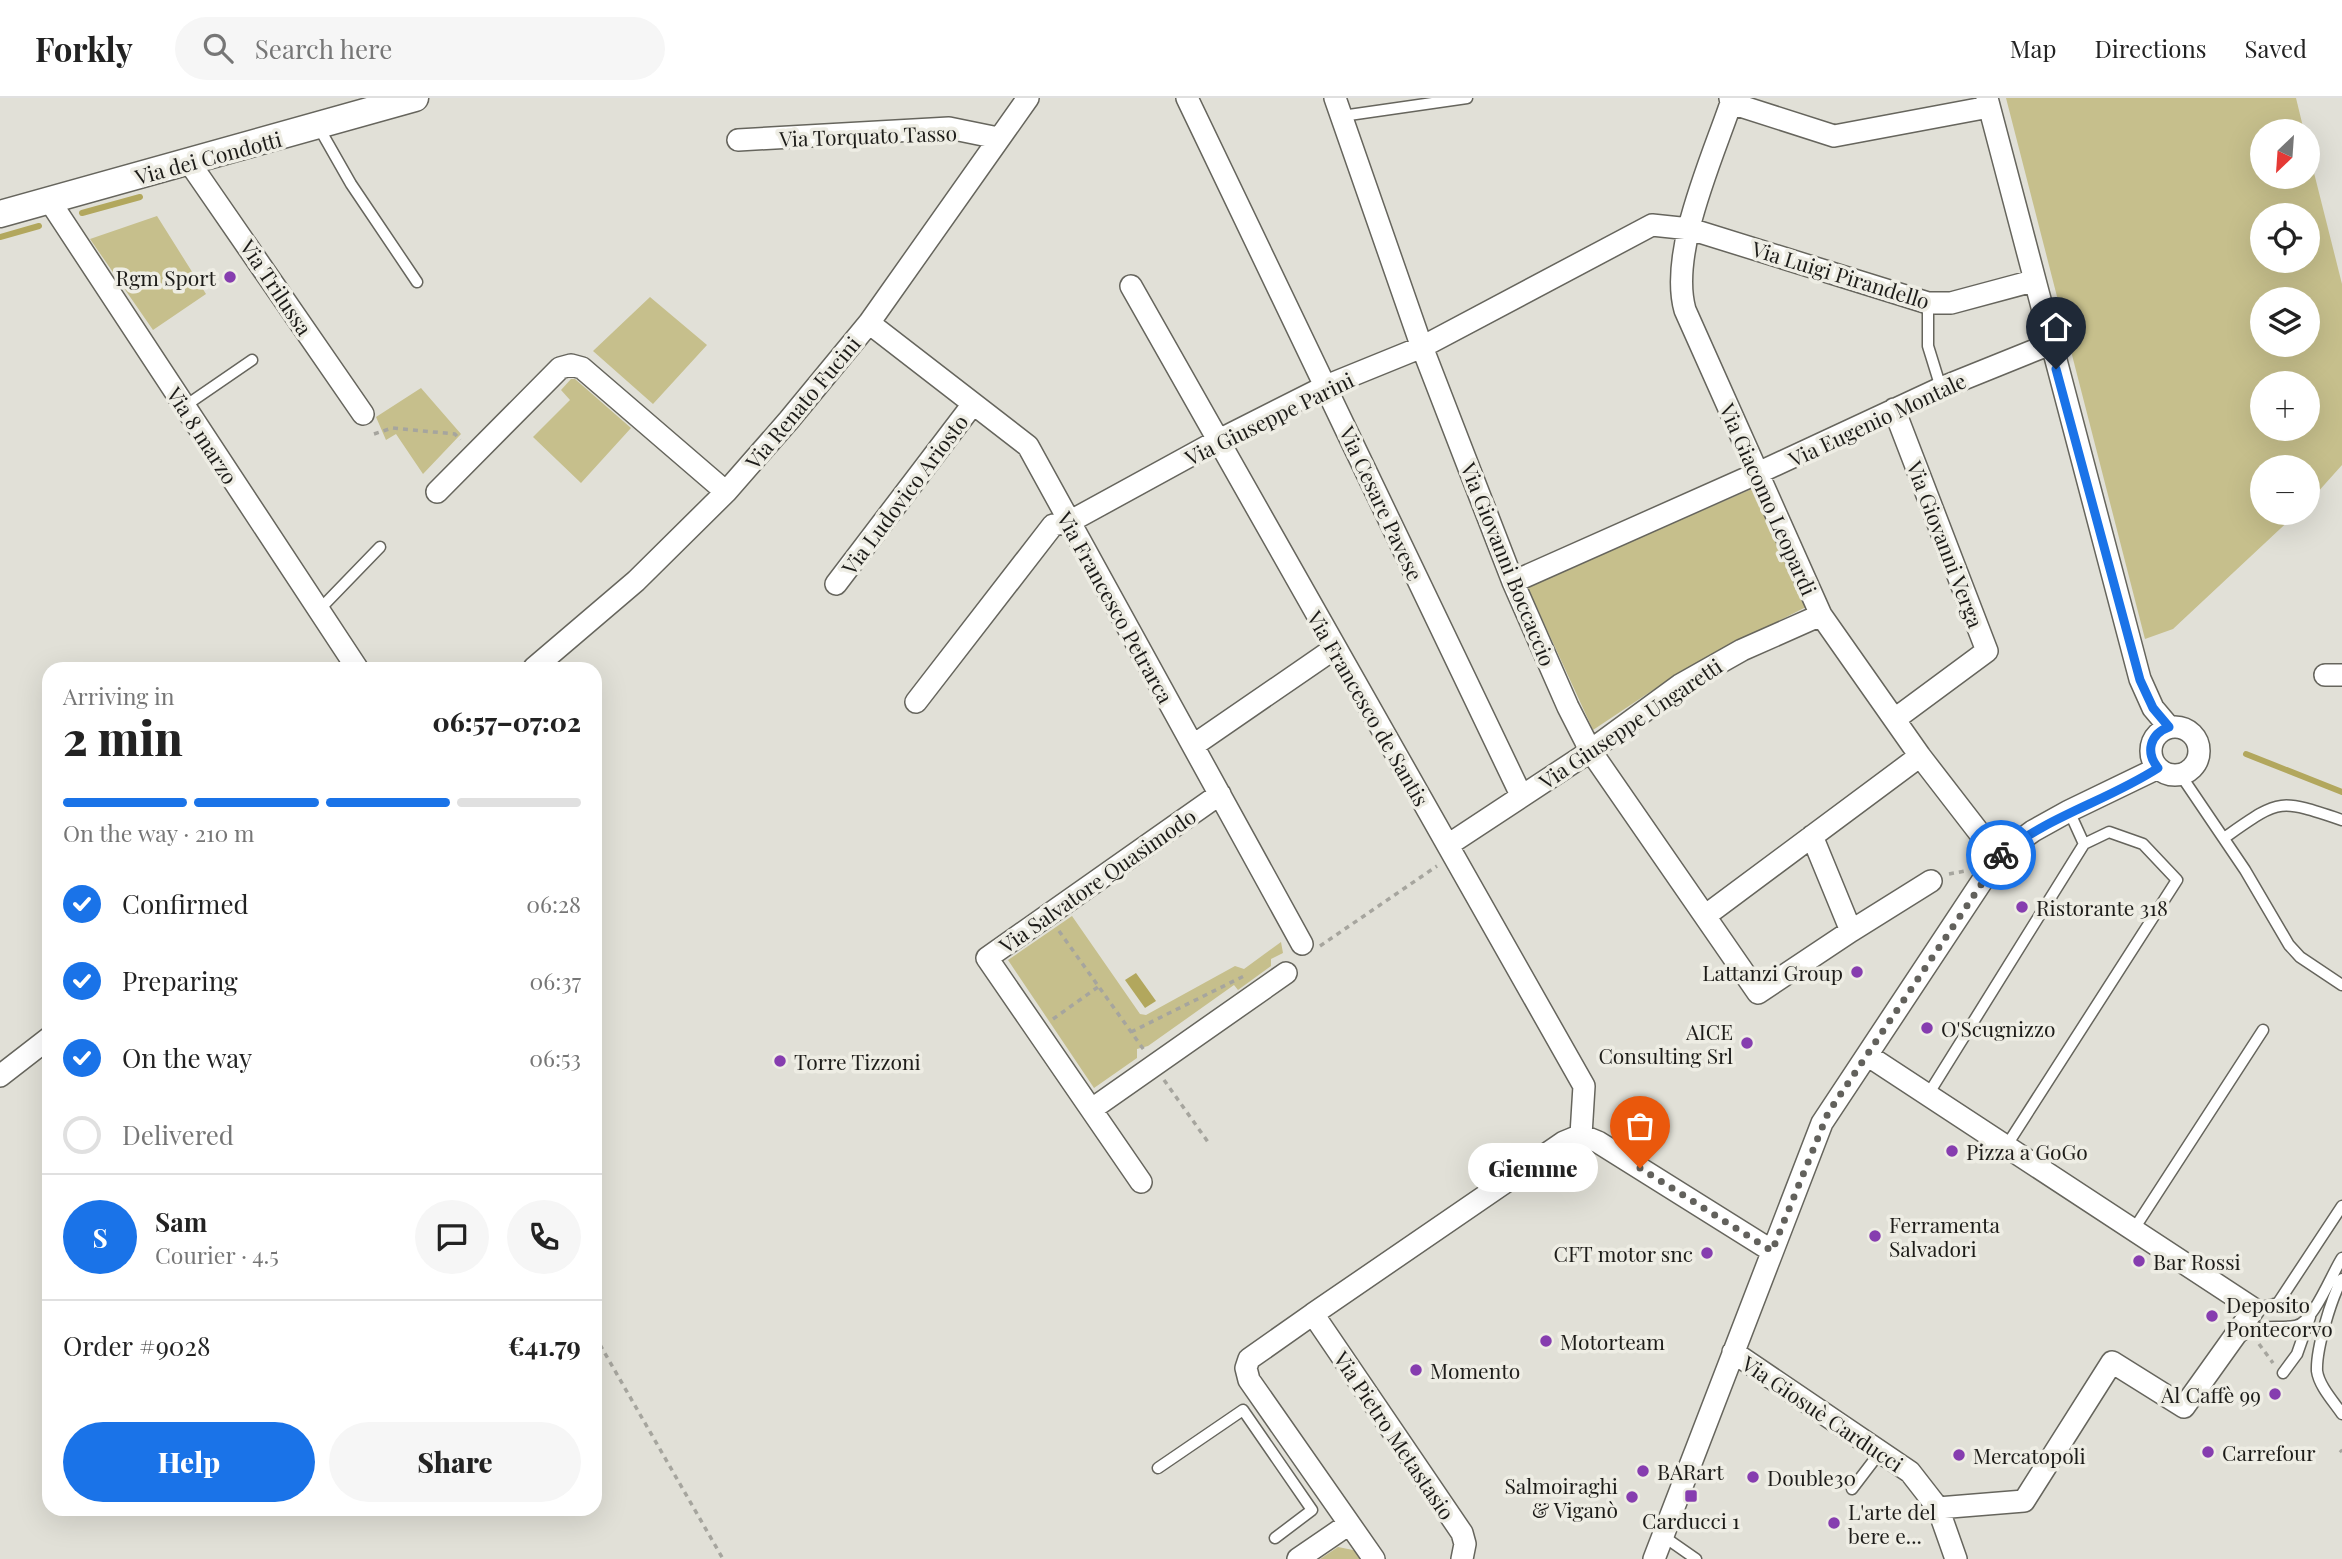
<!DOCTYPE html>
<html lang="en">
<head>
<meta charset="utf-8">
<style>
  body { margin:0; font-family:"Playfair Display",serif; background:#f6f6f6; color:#222; height:100vh; display:flex; flex-direction:column; font-size:26px; white-space:nowrap }
  * { box-sizing:border-box; margin:0 }
  p { font-size:23px; color:#767676 }
  .icon { flex:none; width:38px; height:38px; fill:none; stroke:currentColor; stroke-width:2; stroke-linecap:round; stroke-linejoin:round }
  .map { position:relative; flex:1; overflow:hidden }
  .side { position:absolute; left:42px; top:564px; width:560px; height:854px; display:flex; flex-direction:column; background:#fff; border-radius:21px; box-shadow:0 7px 28px #0002 }
  .side>* { flex:none }
  .needle { width:46px; rotate:205deg }
  .controls { position:absolute; left:2250px; top:21px; display:grid; gap:14px }
  .controls a { display:grid; place-items:center; width:70px; height:70px; border-radius:50%; background:#fff; box-shadow:0 7px 28px #0002; font-size:35px }
  .pin { position:absolute; display:grid; place-items:center; width:60px; height:60px; color:#fff; margin:-72px -30px; border-radius:50% 50% 50% 0; rotate:-45deg; box-shadow:0 0 7px #0007 }
  .pin .icon { rotate:45deg }
  .courier { position:absolute; display:grid; place-items:center; width:70px; height:70px; margin:-35px; border:5px solid #1a73e8; border-radius:50%; background:#fff; color:#222; box-shadow:0 2px 9px #0007 }
  .bubble { position:absolute; height:49px; border-radius:24px; background:#fff; box-shadow:0 7px 28px #0002; font-size:23px; font-weight:800; line-height:49px; text-align:center }
  .head em { font-style:normal; font-weight:800 }
  .head div { display:flex; flex-direction:column-reverse }
  .head { display:flex; align-items:center; justify-content:space-between; height:119px; padding:0 21px }
  h1 { font-size:46px; font-weight:800; line-height:52px }
  .bar { display:grid; grid-template-columns:repeat(4,1fr); gap:10px 7px; align-content:center; height:84px; padding:0 21px }
  .bar i { height:9px; border-radius:5px; background:#e0e0e0 }
  .bar .active { background:#1a73e8 }
  .bar p { grid-column:span 4 }
  .line { display:flex; align-items:center; gap:18px; padding:0 21px; border-top:2px solid #e0e0e0 }
  .line div { flex:1 }
  .round { display:grid; place-items:center; flex:none; width:74px; height:74px; border-radius:37px; background:#f6f6f6 }
  ol { padding:0 21px; list-style:none }
  li { display:flex; align-items:center; gap:21px; height:77px }
  li p { margin-inline-start:auto }
  li .icon { padding:7px; border-radius:50%; background:#1a73e8; color:#fff; stroke-width:4 }
  li:last-child { color:#767676 }
  li i { width:38px; height:38px; border:4px solid #e0e0e0; border-radius:50% }
  .button { display:flex; gap:14px; margin-top:auto; padding:14px 21px }
  .button a { flex:1; height:80px; border-radius:42px; background:#1a73e8; color:#fff; font-size:28px; font-weight:800; line-height:80px; text-align:center }
  .button a+a { background:#f6f6f6; color:#222 }
  header { display:flex; align-items:center; gap:42px; box-sizing:border-box; height:98px; padding:0 35px; background:#fff; border-bottom:2px solid #e0e0e0 }
  header strong { font-size:33px }
  nav { display:flex; gap:38px; margin-inline-start:auto; font-size:24px }
  .search { width:490px; height:63px; background:#f6f6f6; display:flex; align-items:center; gap:18px; box-sizing:border-box; padding:0 24px; border-radius:38px; color:#767676; font-size:26px }
  .map>svg:first-child { display:block }
  .green { fill:#c6bf8c; fill-rule:evenodd }
  .water { fill:#b2a75d }
  .lines { fill:none; stroke-linecap:round; stroke-linejoin:round }
  .stream { stroke:#b2a75d; stroke-width:6 }
  .service-casing { stroke:#66655d; stroke-width:13 }
  .minor-casing { stroke:#66655d; stroke-width:24 }
  .tertiary-casing { stroke:#66655d; stroke-width:29 }
  .path { stroke:#a6a59e; stroke-width:3.5; stroke-dasharray:5 5; stroke-linecap:butt }
  .service { stroke:#fff; stroke-width:10 }
  .minor { stroke:#fff; stroke-width:21 }
  .tertiary { stroke:#fff; stroke-width:26 }
  .done { stroke:#62615c; stroke-width:7; stroke-dasharray:0 12.6 }
  .route { stroke:#1a73e8; stroke-width:9 }
  .poi-dot { fill:#863daf; stroke:#eeede4; stroke-width:2.5 }
  .labels { text-anchor:middle; dominant-baseline:central; stroke-width:7; stroke-linejoin:round; paint-order:stroke }
  .street-label { font-size:21px; fill:#1d1c19; stroke:#eeede4 }
  .poi-label { font-size:21px; fill:#1d1c19; stroke:#eeede4; text-anchor:start }
</style>
</head>
<body>
<header>
<strong>Forkly</strong>
<div class="search"><svg class="icon" aria-label="search" viewBox="0 0 24 24"><circle cx="10" cy="10" r="6"/><path d="M15 15l6 6"/></svg>Search here</div>
<nav><a>Map</a><a>Directions</a><a>Saved</a></nav>
</header>
<div class="map">
<svg width="2342" height="1461" viewBox="0 0 2342 1461">
  <rect width="100%" height="100%" fill="#e1e0d7"/>
  <path class="green" d="M2006,0H2296L2304,33H2263V79H2308V51L2342,186V367L2308,405V369H2263V415H2297L2173,531L2145,541ZM2263,117H2308V163H2263ZM2263,201H2308V247H2263ZM2263,285H2308V331H2263Z
    M157,118L206,196L153,232L90,141Z
    M650,199L707,247L653,306L593,253Z
    M571,281H575L631,330L581,385L533,339L570,302L561,292Z
    M421,290L461,336L423,376L396,336L386,342L376,319Z
    M1754,390L1806,509L1683,572L1593,632L1527,488Z
    M1072,818L1140,916L1146,917L1235,868L1244,871L1281,844L1283,855L1271,861V868L1238,892L1234,887L1148,948L1137,951V960L1094,990L1008,862Z
    M1338,1449L1358,1453L1364,1461H1320Z"/>
  <path class="water" d="M1136,875L1156,903L1145,910L1125,882Z"/>
  <g class="lines">
    <path class="stream" d="M82,115L140,99
      M0,139L39,128
      M2246,656L2342,694"/>
    <defs>
      <path id="service" d="M1342,18L1467,0
        M318,28L351,86L417,184
        M1928,205V248L1941,290
        M185,308L252,262
        M319,512L380,449
        M2180,676L2245,772L2289,847L2300,859L2342,887
        M2069,713L2084,746
        M2224,740C2280,701 2277,700 2342,722
        M1929,995L2084,746L2109,734L2143,746L2177,782L2007,1047
        M2134,1131L2263,932
        M2342,1181C2331,1201 2316,1251 2317,1273C2319,1288 2334,1304 2342,1316
        M2254,1211L2278,1205L2342,1108
        M2242,1238C2261,1225 2275,1231 2295,1228C2313,1226 2332,1175 2342,1160
        M2283,1275L2297,1256L2310,1219
        M1158,1370L1243,1312L1312,1412L1275,1440
        M1852,1391L1881,1353
        M1663,1438L1696,1461"/>
      <path id="minor" d="M1187,0L1521,697
        M1335,0L1419,241L1513,484L1568,609L1590,652L1758,895L1851,833L1812,738
        M1730,0L1731,5C1712,61 1669,155 1685,212L1821,517L1920,658L1998,759
        M1987,0L2140,581L2153,610L2169,629
        M1731,5L1834,38L1989,9
        M738,42L949,30L998,40
        M189,64L363,316
        M49,102L357,570
        M1131,188L1584,988L1581,1037
        M869,225L1028,348L1302,846
        M1894,311L1987,553L1895,621
        M437,394L560,270L571,267L582,270L726,394
        M1513,484L1758,375L1941,290L2050,246
        M836,486L973,306
        M534,570L636,483L726,394L789,322L869,225L1028,0
        M2325,577H2342
        M916,604L1053,427L1069,424L1217,343L1326,288L1422,249L1652,127L1690,131L1928,205H1951L2033,183
        M2151 653a24 24 0 1 1 48 0a24 24 0 1 1-48 0Z
        M1194,647L1335,550
        M1448,747L1583,658L1680,587L1742,552L1821,517
        M1705,818L1920,658
        M1851,833L1931,783
        M1867,957L2254,1211L2184,1309L2112,1264L2024,1403L1938,1410
        M0,978L49,940
        M1092,1011L1286,875
        M1141,1084L987,860L1220,696
        M1313,1216L1564,1044L1581,1037L1598,1044L1772,1153
        M1733,1254L1910,1374L1938,1410L1956,1461
        M1298,1461L1349,1426
        M1374,1461L1249,1282L1246,1270L1249,1261L1313,1216L1462,1435L1465,1446L1462,1461
        M1654,1461L1822,1025L1998,759L2033,733L2069,713L2158,670"/>
      <path id="tertiary" d="M0,116L415,0"/>
    </defs>
    <use href="#service" class="service-casing"/>
    <use href="#minor" class="minor-casing"/>
    <use href="#tertiary" class="tertiary-casing"/>
    <path class="path" d="M374,336L392,330L455,336L460,342
      M1949,776L1965,773
      M1059,833L1144,952
      M1320,848L1437,768
      M1053,921L1098,889
      M1131,934L1244,878
      M1164,982L1208,1044
      M595,1238L723,1461
      M2259,1246L2273,1265
      M2340,1352L2342,1354"/>
    <use href="#service" class="service"/>
    <use href="#minor" class="minor"/>
    <use href="#tertiary" class="tertiary"/>
  </g>
  <g class="lines">
    <path class="done" d="M1640,1070L1772,1153L1828,1015L2001,757"/>
    <path class="route" d="M2001,757C2048,718 2107,703 2158,670C2145,654 2150,636 2169,629L2153,610L2140,582L2056,271"/>
  </g>
  <g class="poi-dot">
    <circle cx="230" cy="179" r="7"/>
    <circle cx="2022" cy="809" r="7"/>
    <circle cx="1857" cy="874" r="7"/>
    <circle cx="1927" cy="930" r="7"/>
    <circle cx="1747" cy="945" r="7"/>
    <circle cx="780" cy="963" r="7"/>
    <circle cx="1952" cy="1053" r="7"/>
    <circle cx="1875" cy="1138" r="7"/>
    <circle cx="1707" cy="1155" r="7"/>
    <circle cx="2139" cy="1163" r="7"/>
    <circle cx="2212" cy="1218" r="7"/>
    <circle cx="1546" cy="1243" r="7"/>
    <circle cx="1416" cy="1272" r="7"/>
    <circle cx="2275" cy="1296" r="7"/>
    <circle cx="2208" cy="1354" r="7"/>
    <circle cx="1959" cy="1357" r="7"/>
    <circle cx="1643" cy="1373" r="7"/>
    <circle cx="1753" cy="1379" r="7"/>
    <rect x="1684" y="1391" width="14" height="14" rx="3.5"/>
    <circle cx="1632" cy="1399" r="7"/>
    <circle cx="1834" cy="1425" r="7"/>
  </g>
  <g class="labels">
    <g class="street-label">
      <text transform="translate(868 37) rotate(-2)">Via Torquato Tasso</text>
      <text transform="translate(208 59) rotate(-15)">Via dei Condotti</text>
      <text transform="translate(1841 176) rotate(17)">Via Luigi Pirandello</text>
      <text transform="translate(277 189) rotate(56)">Via Trilussa</text>
      <text transform="translate(802 304) rotate(-50)">Via Renato Fucini</text>
      <text transform="translate(1269 320) rotate(-26)">Via Giuseppe Parini</text>
      <text transform="translate(1877 321) rotate(-25)">Via Eugenio Montale</text>
      <text transform="translate(203 337) rotate(57)">Via 8 marzo</text>
      <text transform="translate(904 396) rotate(-53)">Via Ludovico Ariosto</text>
      <text transform="translate(1769 401) rotate(66)">Via Giacomo Leopardi</text>
      <text transform="translate(1382 405) rotate(65)">Via Cesare Pavese</text>
      <text transform="translate(1946 446) rotate(69)">Via Giovanni Verga</text>
      <text transform="translate(1509 466) rotate(68)">Via Giovanni Boccaccio</text>
      <text transform="translate(1116 509) rotate(61)">Via Francesco Petrarca</text>
      <text transform="translate(1369 610) rotate(60)">Via Francesco de Santis</text>
      <text transform="translate(1630 625) rotate(-34)">Via Giuseppe Ungaretti</text>
      <text transform="translate(1097 782) rotate(-35)">Via Salvatore Quasimodo</text>
      <text transform="translate(1823 1315) rotate(34)">Via Giosuè Carducci</text>
      <text transform="translate(1395 1337) rotate(56)">Via Pietro Metastasio</text>
    </g>
    <g class="poi-label">
      <text x="216" y="179" text-anchor="end">Rgm Sport</text>
      <text x="2036" y="809">Ristorante 318</text>
      <text x="1843" y="874" text-anchor="end">Lattanzi Group</text>
      <text x="1941" y="930">O'Scugnizzo</text>
      <text x="1733" y="933" text-anchor="end">AICE<tspan x="1733" dy="24">Consulting Srl</tspan></text>
      <text x="794" y="963">Torre Tizzoni</text>
      <text x="1966" y="1053">Pizza a GoGo</text>
      <text x="1889" y="1126">Ferramenta<tspan x="1889" dy="24">Salvadori</tspan></text>
      <text x="1693" y="1155" text-anchor="end">CFT motor snc</text>
      <text x="2153" y="1163">Bar Rossi</text>
      <text x="2226" y="1206">Deposito<tspan x="2226" dy="24">Pontecorvo</tspan></text>
      <text x="1560" y="1243">Motorteam</text>
      <text x="1430" y="1272">Momento</text>
      <text x="2261" y="1296" text-anchor="end">Al Caffè 99</text>
      <text x="2222" y="1354">Carrefour</text>
      <text x="1973" y="1357">Mercatopoli</text>
      <text x="1657" y="1373">BARart</text>
      <text x="1767" y="1379">Double30</text>
      <text x="1618" y="1387" text-anchor="end">Salmoiraghi<tspan x="1618" dy="24">&amp; Viganò</tspan></text>
      <text x="1848" y="1413">L'arte del<tspan x="1848" dy="24">bere e...</tspan></text>
      <text x="1691" y="1422" text-anchor="middle">Carducci 1</text>
    </g>
  </g>
</svg>
<div class="controls">
<a><svg class="needle" viewBox="-14 -14 28 28"><path d="M0-13l5 13h-10z" fill="#e53935"/><path d="M0 13l5-13h-10z" fill="#767676"/></svg></a>
<a><svg class="icon" aria-label="locate" viewBox="0 0 24 24"><circle cx="12" cy="12" r="6"/><path d="M12 2v4M12 18v4M2 12h4M18 12h4"/></svg></a>
<a><svg class="icon" aria-label="layers" viewBox="0 0 24 24"><path d="M12 4l9 5-9 5-9-5zM3 14l9 5 9-5"/></svg></a>
<a>+</a>
<a>−</a>
</div>
<div class="pin" style="left:1640px;top:1070px;background:#ea580c"><svg class="icon" aria-label="bag" viewBox="0 0 24 24"><path d="M5 8h14l-1 12H6zM9 8a3 3 0 0 1 6 0"/></svg></div>
<div class="pin" style="left:2056px;top:271px;background:#1f2937"><svg class="icon" aria-label="home" viewBox="0 0 24 24"><path d="M3 11l9-7 9 7M6 9v11h12V9"/></svg></div>
<div class="courier" style="left:2001px;top:757px"><svg class="icon" aria-label="bike" viewBox="0 0 24 24"><circle cx="6" cy="16" r="4"/><circle cx="18" cy="16" r="4"/><path d="M6 16l4-8h5l3 8M10 8l3 8H6M13 5h3"/></svg></div>
<div class="bubble" style="left:1468px;top:1045px;width:130px">Giemme</div>
<section class="side">
<div class="head"><div><h1>2 min</h1><p>Arriving in</p></div><em>06:57–07:02</em></div>
<div class="bar"><i class="active"></i><i class="active"></i><i class="active"></i><i></i><p>On the way · 210 m</p></div>
<ol>
<li><svg class="icon" aria-label="check" viewBox="0 0 24 24"><path d="M5 12l5 5 9-10"/></svg>Confirmed<p>06:28</p></li>
<li><svg class="icon" aria-label="check" viewBox="0 0 24 24"><path d="M5 12l5 5 9-10"/></svg>Preparing<p>06:37</p></li>
<li><svg class="icon" aria-label="check" viewBox="0 0 24 24"><path d="M5 12l5 5 9-10"/></svg>On the way<p>06:53</p></li>
<li><i></i>Delivered</li>
</ol>
<div class="line" style="height:126px"><b class="round" style="background:#1a73e8;color:#fff">S</b><div><b>Sam</b><p>Courier · 4.5</p></div><a class="round"><svg class="icon" aria-label="chat" viewBox="0 0 24 24"><path d="M4 5h16v11H9l-5 4z"/></svg></a><a class="round"><svg class="icon" aria-label="phone" viewBox="0 0 24 24"><path d="M5 4h4l2 5-3 2q2 4 5 5l2-3 5 2v4C11 20 4 13 5 4z"/></svg></a></div>
<div class="line" style="height:91px"><div>Order #9028</div><b>€41.79</b></div>
<div class="button"><a>Help</a><a>Share</a></div>
</section>
</div>
</body>
</html>
